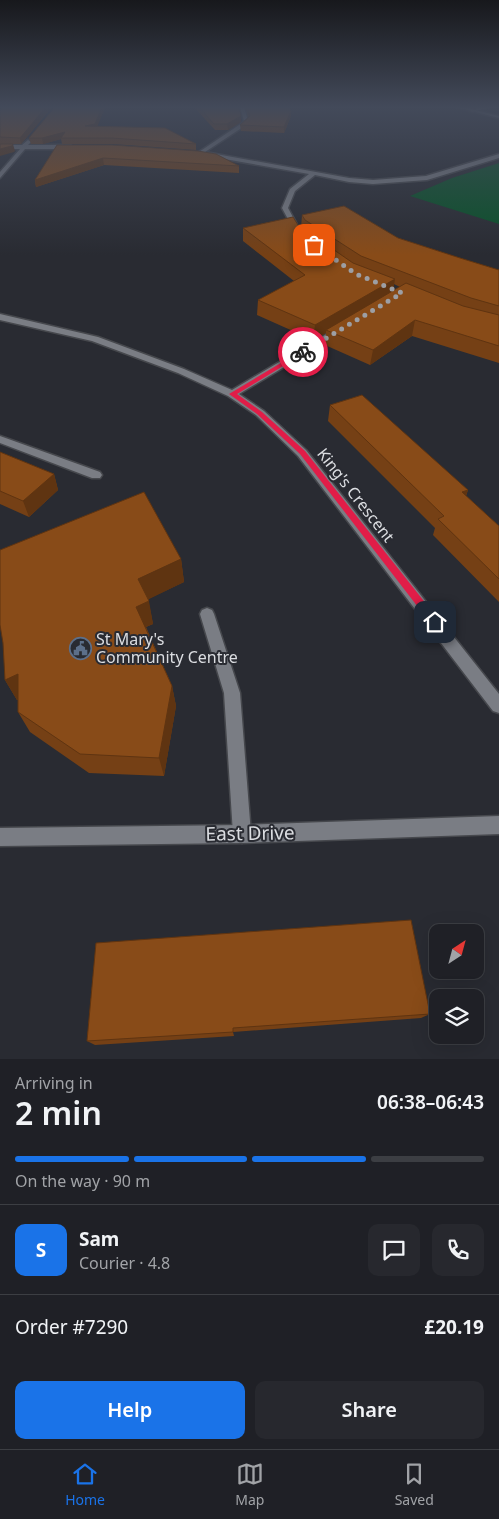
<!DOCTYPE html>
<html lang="en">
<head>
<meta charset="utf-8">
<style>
  body { margin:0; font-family:"Noto Sans",sans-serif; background:#27282e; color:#f1f3f6; height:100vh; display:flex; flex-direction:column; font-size:19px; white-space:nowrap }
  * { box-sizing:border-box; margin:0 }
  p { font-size:16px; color:#a1a3a7 }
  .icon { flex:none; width:28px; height:28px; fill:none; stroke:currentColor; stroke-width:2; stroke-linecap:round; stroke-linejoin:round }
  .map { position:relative; height:1059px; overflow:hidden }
  .drawer { display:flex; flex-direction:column; background:#1f2026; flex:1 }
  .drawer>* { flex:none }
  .needle { width:32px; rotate:36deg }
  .fabs { position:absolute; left:429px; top:924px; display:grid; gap:10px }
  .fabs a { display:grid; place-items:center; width:55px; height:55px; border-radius:10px; background:#1f2026; box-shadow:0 5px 20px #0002,0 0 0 1px #3c3e43; font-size:25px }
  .pin { position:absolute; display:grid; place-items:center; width:42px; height:42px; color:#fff; margin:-21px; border-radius:10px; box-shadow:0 2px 8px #0006 }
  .courier { position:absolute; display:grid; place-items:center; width:50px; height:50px; margin:-25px; border:4px solid #e11d48; border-radius:50%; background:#fff; color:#222; box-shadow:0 1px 6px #0007 }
  .headline em { font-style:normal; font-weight:600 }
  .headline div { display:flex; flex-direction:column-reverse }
  .headline { display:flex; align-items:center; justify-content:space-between; height:85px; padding:0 15px }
  h1 { font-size:32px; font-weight:600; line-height:38px }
  .bar { display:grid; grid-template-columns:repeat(4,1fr); gap:8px 5px; align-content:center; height:60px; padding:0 15px }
  .bar i { height:6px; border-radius:4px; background:#3c3e43 }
  .bar .on { background:#1a73e8 }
  .bar p { grid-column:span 4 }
  .line { display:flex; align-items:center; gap:12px; padding:0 15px; border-top:1px solid #3c3e43 }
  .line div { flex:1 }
  .round { display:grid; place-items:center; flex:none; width:52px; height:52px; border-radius:10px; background:#27282e }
  .primary-button { display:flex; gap:10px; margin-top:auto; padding:10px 15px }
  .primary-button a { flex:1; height:58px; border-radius:10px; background:#1a73e8; color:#fff; font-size:20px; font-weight:600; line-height:58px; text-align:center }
  .primary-button a+a { background:#27282e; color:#f1f3f6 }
  .tabs { display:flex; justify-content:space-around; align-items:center; height:70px; border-top:1px solid #3c3e43; background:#1f2026; font-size:14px; color:#a1a3a7 }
  .tabs a { display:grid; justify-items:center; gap:2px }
  .tabs .on { color:#1a73e8 }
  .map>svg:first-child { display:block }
  .green { fill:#085128 }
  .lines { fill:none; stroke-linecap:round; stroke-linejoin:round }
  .service-casing { stroke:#46484d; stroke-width:3 }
  .minor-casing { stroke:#46484d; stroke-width:3 }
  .service { fill:#7a7d84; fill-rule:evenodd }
  .minor { fill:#7a7d84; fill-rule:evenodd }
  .wall { fill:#754015; fill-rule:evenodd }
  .shaded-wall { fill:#5f3411 }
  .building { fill:#884b18; stroke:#5f3411 }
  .route { fill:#e11d48 }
  .done { stroke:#9d9fa4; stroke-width:5; stroke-dasharray:0 9 }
  .labels { text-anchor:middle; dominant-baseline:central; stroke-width:4; stroke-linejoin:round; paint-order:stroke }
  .street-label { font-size:16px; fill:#dbdde1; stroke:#292b32 }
  .poi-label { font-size:16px; fill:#dbdde1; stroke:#292b32; text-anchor:start }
  .near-street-label { font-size:19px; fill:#dbdde1; stroke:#292b32 }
</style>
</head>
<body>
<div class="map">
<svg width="499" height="1059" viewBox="0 0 499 1059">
  <rect width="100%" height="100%" fill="#292b32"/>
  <path class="green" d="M499,163V224L410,196L452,178Z"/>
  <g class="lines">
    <defs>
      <path id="service" d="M483,107H490L472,112L470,111Z
        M0,436L100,472L102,475L100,478H92L0,443Z
        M207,608L212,610L214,614L240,693L251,834L248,840L242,843L236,840L233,834L224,693L200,614L202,610Z"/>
      <path id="minor" d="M240,107H244L248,121L246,125L205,152L349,178L373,180L426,176L499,154V158L427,180L373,184L349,182L315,175L295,191L288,208L301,232L298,234L295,232L282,208L290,189L309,174L196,154L242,123L244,121Z
        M456,107H464L499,116V118Z
        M28,140L31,142L28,145H70L73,147L70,149H25L0,178V172L20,149H0V145H22Z
        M0,314L98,337L184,369L232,390L335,329H341V333L239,394L264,411L306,450L499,694V713L493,711L298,456L256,415L228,396L178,373L92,341L0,320Z
        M499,816V834L242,843L0,846V828L242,825Z"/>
    </defs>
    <use href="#service" class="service-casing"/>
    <use href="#minor" class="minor-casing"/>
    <use href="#service" class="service"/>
    <use href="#minor" class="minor"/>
  </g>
  <path class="wall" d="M52,107L21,144H0V111Z
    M55,107H105L97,126L196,144V150L113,144H62L61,139L43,144H31L29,138Z
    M194,107H239L241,122L228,130H215Z
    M245,107H289L291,111V116L284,133L241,131L240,125L248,117Z
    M57,145L239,166V173L104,165L36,187L35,180Z
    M302,215L398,238L460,258L499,270V363L412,336L370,365L325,345L326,333L313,340L257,315L258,300L294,281L243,241V228L298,225L301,228ZM394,284L400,287L393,291Z
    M330,405L468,490L466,496L499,526V602L433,535L435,528L328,421Z
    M0,452L54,474L58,490L29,517L0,504Z
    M181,559L184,582L148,599L153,624L146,627L172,686L176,706L164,776L89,773L30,732L18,712V700H17L5,680Z
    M96,943L430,1014L421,1018L233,1032L234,1036L95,1045L87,1041Z"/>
  <path class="shaded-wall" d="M46,107H52L21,144L20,138Z
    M102,107H105L96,130L85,126Z
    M291,111V116L284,133V127Z
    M241,116V122L228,130L227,124Z
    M65,132L61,138V139L43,144L42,138Z
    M13,144L15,151L14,152L0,156V149Z
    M103,158L104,165L36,187L35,180Z
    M395,279L393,293L326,330V333L313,340L315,325Z
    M415,320L412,336L370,365L373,350Z
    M54,474L58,490L29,517L23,501Z
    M468,490L462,506V492Z
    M181,559L184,582L143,602L138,579Z
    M149,601L153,624L141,629L136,607Z
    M18,674L29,695L17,700L5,680Z
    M172,686L176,706L164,776L159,758Z"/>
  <path class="building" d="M3,107H46L20,138L0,137V111Z
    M55,107H102L95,124L85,126L165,128L196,144L112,138H61L65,132L42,138H29Z
    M199,107H239L241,116L227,124H214Z
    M247,107H289L291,111L284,127L240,125L250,116Z
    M0,144H13L12,146L0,149Z
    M57,145H112L198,151L216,154L239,166L103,158L35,180Z
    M344,206L398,238L460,258L499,270V306L471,298L361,256L305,220L302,215Z
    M293,217L298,225L353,263L395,279L315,325L258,300L305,275L243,228Z
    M406,283L463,306L499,315V346L415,320L373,350L326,330Z
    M362,395L468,490L462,492L499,526V579L438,519L444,516L330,405Z
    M0,452L54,474L23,501L0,491Z
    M144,492L181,559L138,579L149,601L136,607L172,686L159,758L80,754L18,712V674L5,680L3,643L0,625V550Z
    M411,920L430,1014L233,1028V1032L87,1041L96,943Z"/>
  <linearGradient id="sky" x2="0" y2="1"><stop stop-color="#17181c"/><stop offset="0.42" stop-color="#434a5a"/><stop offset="1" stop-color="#434a5a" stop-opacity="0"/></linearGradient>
  <rect width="499" height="255" fill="url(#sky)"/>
  <path class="route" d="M301,351L306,352L237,394L262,412L305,451L438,619V624H431L300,454L257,414L229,394Z"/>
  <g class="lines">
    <path class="done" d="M303,352L402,293L356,274L314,245"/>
  </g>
  <defs>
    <symbol id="civic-ring" viewBox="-11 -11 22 22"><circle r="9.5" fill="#292b32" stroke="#5c6f8a" stroke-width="1.5"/><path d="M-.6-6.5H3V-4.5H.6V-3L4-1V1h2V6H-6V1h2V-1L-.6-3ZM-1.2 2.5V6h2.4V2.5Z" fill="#5c6f8a"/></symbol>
  </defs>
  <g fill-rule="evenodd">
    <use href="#civic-ring" x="68" y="636" width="25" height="25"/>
  </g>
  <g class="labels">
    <g class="street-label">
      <text transform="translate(356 495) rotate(52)">King's Crescent</text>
    </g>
    <g class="poi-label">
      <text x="96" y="639">St Mary's<tspan x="96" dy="18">Community Centre</tspan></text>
    </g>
    <g class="near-street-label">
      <text transform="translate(250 833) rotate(-1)">East Drive</text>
    </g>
  </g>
</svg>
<div class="fabs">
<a><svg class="needle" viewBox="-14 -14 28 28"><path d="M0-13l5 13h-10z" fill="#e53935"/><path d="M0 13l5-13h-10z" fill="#a1a3a7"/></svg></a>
<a><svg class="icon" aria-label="layers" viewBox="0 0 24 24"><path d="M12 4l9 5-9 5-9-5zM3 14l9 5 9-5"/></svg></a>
</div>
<div class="pin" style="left:314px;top:245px;background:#ea580c"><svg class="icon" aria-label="bag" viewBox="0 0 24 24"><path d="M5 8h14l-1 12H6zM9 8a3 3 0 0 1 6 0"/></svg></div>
<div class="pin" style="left:435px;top:622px;background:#1f2937"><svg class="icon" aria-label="home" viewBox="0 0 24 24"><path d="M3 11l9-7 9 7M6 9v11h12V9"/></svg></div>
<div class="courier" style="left:303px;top:352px"><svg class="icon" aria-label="bike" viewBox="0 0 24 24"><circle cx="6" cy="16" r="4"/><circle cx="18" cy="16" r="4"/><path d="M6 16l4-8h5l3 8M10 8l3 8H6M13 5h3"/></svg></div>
</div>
<section class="drawer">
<div class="headline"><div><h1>2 min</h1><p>Arriving in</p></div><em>06:38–06:43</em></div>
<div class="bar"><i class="on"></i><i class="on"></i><i class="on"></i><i></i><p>On the way · 90 m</p></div>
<div class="line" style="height:90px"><b class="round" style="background:#1a73e8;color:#fff">S</b><div><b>Sam</b><p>Courier · 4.8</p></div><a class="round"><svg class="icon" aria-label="chat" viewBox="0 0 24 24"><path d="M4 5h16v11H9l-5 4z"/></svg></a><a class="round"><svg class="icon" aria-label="phone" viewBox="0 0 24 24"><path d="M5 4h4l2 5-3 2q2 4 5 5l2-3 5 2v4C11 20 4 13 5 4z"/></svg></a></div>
<div class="line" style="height:65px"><div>Order #7290</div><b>£20.19</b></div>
<div class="primary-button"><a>Help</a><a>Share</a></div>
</section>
<nav class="tabs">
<a class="on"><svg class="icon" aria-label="home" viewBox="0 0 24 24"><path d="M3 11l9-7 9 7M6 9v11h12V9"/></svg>Home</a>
<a><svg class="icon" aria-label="map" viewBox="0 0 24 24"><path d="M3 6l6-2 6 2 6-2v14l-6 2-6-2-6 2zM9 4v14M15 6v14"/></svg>Map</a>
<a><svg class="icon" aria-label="saved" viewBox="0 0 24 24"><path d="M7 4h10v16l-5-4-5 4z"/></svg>Saved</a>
</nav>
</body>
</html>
